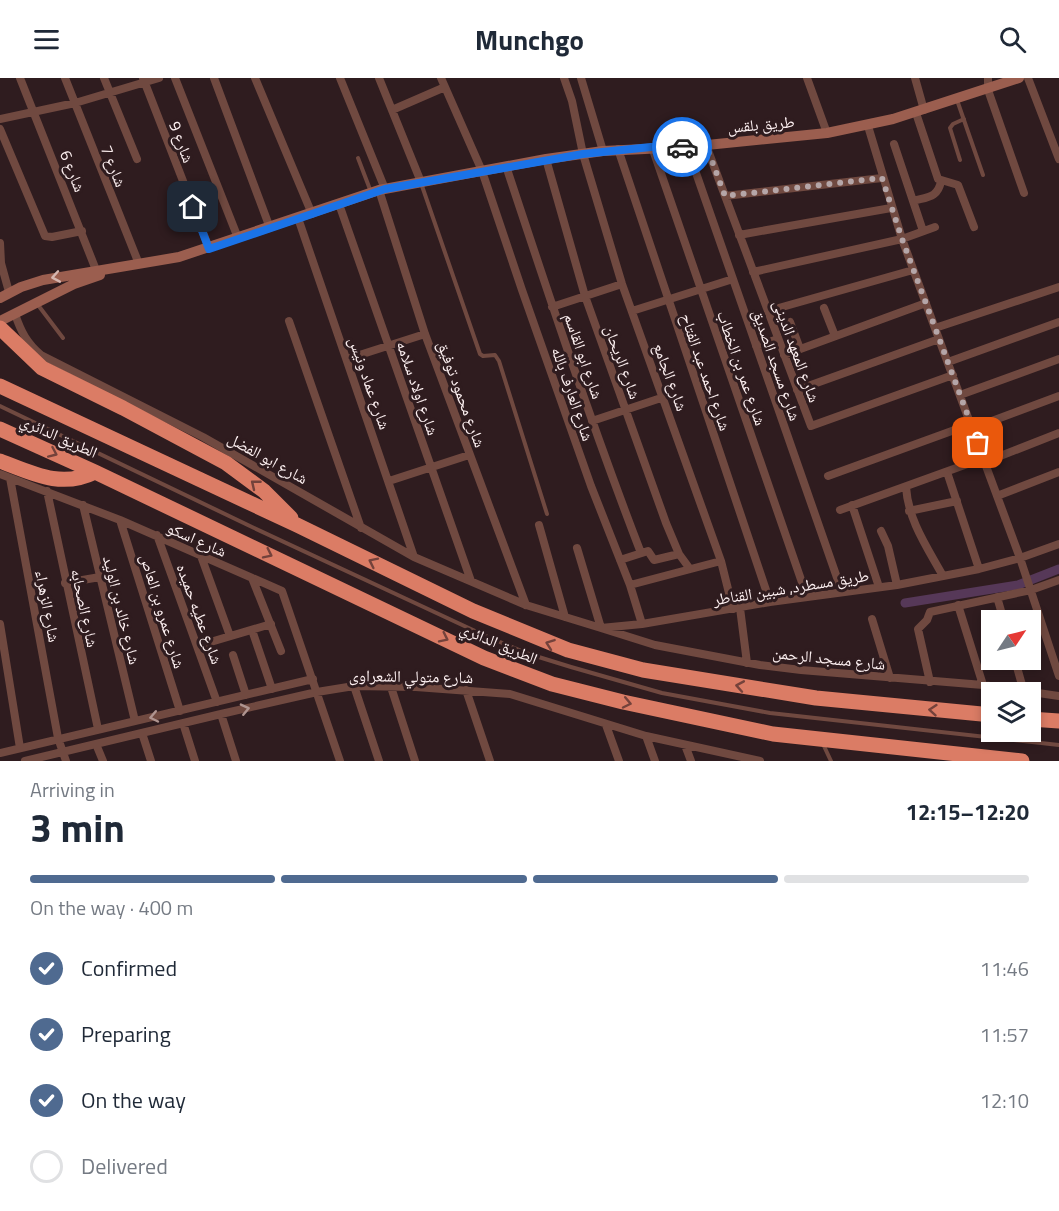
<!DOCTYPE html>
<html lang="en">
<head>
<meta charset="utf-8">
<style>
  body { margin:0; font-family:"Titillium Web","Noto Naskh Arabic",sans-serif; background:#f6f6f7; color:#1f2937; height:100vh; display:flex; flex-direction:column; font-size:22px; white-space:nowrap }
  * { box-sizing:border-box; margin:0 }
  p { font-size:20px; color:#747a83 }
  .icon { flex:none; width:33px; height:33px; fill:none; stroke:currentColor; stroke-width:2; stroke-linecap:round; stroke-linejoin:round }
  .map { position:relative; height:683px; overflow:hidden }
  .panel { display:flex; flex-direction:column; background:#fff; flex:1 }
  .panel>* { flex:none }
  .needle { width:39px; rotate:55deg }
  .buttons { position:absolute; left:981px; top:532px; display:grid; gap:12px }
  .buttons a { display:grid; place-items:center; width:60px; height:60px; border-radius:0px; background:#fff; box-shadow:0 3px 9px #0003; font-size:30px }
  .pin { position:absolute; display:grid; place-items:center; width:51px; height:51px; color:#fff; margin:-26px; border-radius:12px; box-shadow:0 3px 9px #0006 }
  .courier { position:absolute; display:grid; place-items:center; width:60px; height:60px; margin:-30px; border:4px solid #1a73e8; border-radius:50%; background:#fff; color:#222; box-shadow:0 2px 8px #0007 }
  .summary em { font-style:normal; font-weight:700 }
  .summary div { display:flex; flex-direction:column-reverse }
  .summary { display:flex; align-items:center; justify-content:space-between; height:102px; padding:0 30px }
  h1 { font-size:39px; font-weight:700; line-height:45px }
  .bar { display:grid; grid-template-columns:repeat(4,1fr); gap:9px 6px; align-content:center; height:72px; padding:0 30px }
  .bar i { height:8px; border-radius:4px; background:#e0e1e3 }
  .bar .selected { background:#4f6a90 }
  .bar p { grid-column:span 4 }
  ol { padding:0 30px; list-style:none }
  li { display:flex; align-items:center; gap:18px; height:66px }
  li p { margin-inline-start:auto }
  li .icon { padding:6px; border-radius:50%; background:#4f6a90; color:#fff; stroke-width:4 }
  li:last-child { color:#747a83 }
  li i { width:33px; height:33px; border:3px solid #e0e1e3; border-radius:50% }
  header { display:flex; justify-content:space-between; align-items:center; height:78px; padding:0 30px; background:#fff; font-size:27px; font-weight:700 }
  .map>svg:first-child { display:block }
  .lines { fill:none; stroke-linecap:round; stroke-linejoin:round }
  .canal { stroke:#563858; stroke-width:9 }
  .service { stroke:#704940; stroke-width:4 }
  .minor { stroke:#704940; stroke-width:8 }
  .secondary { stroke:#9b5e4f; stroke-width:10 }
  .motorway { stroke:#db7c65; stroke-width:15 }
  .oneway { stroke:#d6b6b0 }
  .oneway2 { stroke:#74423b }
  .oneway3 { stroke:#af9490 }
  .done { stroke:#b5a6a8; stroke-width:6; stroke-dasharray:0 10.8 }
  .route { stroke:#1a73e8; stroke-width:8 }
  .labels { text-anchor:middle; dominant-baseline:central; stroke-width:6; stroke-linejoin:round; paint-order:stroke }
  .street-label { font-size:16px; fill:#fdf0f1; stroke:#2f1c1f }
</style>
</head>
<body>
<header><svg class="icon" aria-label="menu" viewBox="0 0 24 24"><path d="M4 6h16M4 12h16M4 18h16"/></svg>Munchgo<svg class="icon" aria-label="search" viewBox="0 0 24 24"><circle cx="10" cy="10" r="6"/><path d="M15 15l6 6"/></svg></header>
<div class="map">
<svg width="1059" height="683" viewBox="0 0 1059 683">
  <rect width="100%" height="100%" fill="#2f1c1f"/>
  <g class="lines">
    <path class="canal" d="M905,525L1018,507L1059,491"/>
    <path class="service" d="M957,22L983,97
      M358,80L371,114
      M960,82L950,50L953,46L964,41
      M421,105L480,276L483,278L495,277L499,283L547,436
      M38,227L63,260
      M0,328L252,449L488,559L529,576L571,589L662,615L770,635L1059,667
      M823,666L831,683"/>
    <path class="minor" d="M20,0L98,197
      M65,0L139,186
      M104,0L137,81
      M143,0L209,170
      M175,0L238,160
      M214,0L270,150
      M255,0L312,136
      M340,0L385,111
      M379,0L421,104
      M441,0L482,93L522,212L591,408L630,507L642,546
      M564,0L572,23L583,76L622,206L721,483L733,531
      M581,0L603,73
      M807,0L827,55
      M915,0L924,32
      M988,0V12L1024,115
      M1028,0L1059,81
      M392,32L445,9
      M916,35L938,101L958,107L974,149
      M0,41L75,25L159,0
      M868,48L902,161L1020,480L1059,598
      M0,51L45,158L52,159L82,153
      M894,66L923,153
      M706,67L811,348L953,297
      M652,69L807,519
      M687,69L842,514
      M618,71L770,524
      M546,81L585,218L666,445L679,476L690,491
      M506,88C549,218 592,348 641,475
      M379,112L425,256L526,527
      M725,118L882,100
      M913,123C927,119 938,120 941,103
      M339,126L471,503
      M298,140L414,479
      M739,157L891,130
      M0,165L1,185L9,214
      M753,194L902,161L935,149
      M552,229L622,206
      M824,230L835,258
      M632,233L733,201
      M768,233L913,192
      M15,236C21,254 27,265 41,277L203,359L414,479L526,527L601,550L642,546L770,524L897,507L979,491L1020,480L1059,466
      M289,243L361,450
      M790,244L800,271
      M935,250L1059,209
      M756,268L778,261
      M784,277L926,225
      M347,281L425,256
      M948,284L1059,244
      M797,312L939,261
      M960,317L1059,281
      M592,343L664,319
      M973,350L1059,318
      M985,384L1059,355
      M947,394L979,491
      M0,396L120,442L282,513L340,683
      M828,398L971,346
      M10,400L58,660L66,683
      M389,403L469,377
      M906,409C908,442 927,469 943,498
      M47,413L98,651
      M997,418L1059,394
      M83,427L135,643
      M852,427L879,509
      M840,432L984,380
      M909,433L957,423
      M120,442L180,633
      M539,447L565,539
      M881,453L888,468L897,507
      M157,457L217,624
      M577,470L601,550L655,567L760,587L801,592L983,607L1059,618
      M201,478L230,558
      M620,482L648,473L654,482L679,476
      M252,500L281,573
      M65,505L100,499
      M630,507L721,483
      M997,519L1004,543
      M958,527L983,607
      M740,530L747,585
      M872,541L890,600
      M0,546L20,670
      M252,552L272,611
      M197,568L271,546
      M233,577L246,617
      M1015,582L1024,614
      M930,604L918,551L927,542L930,534L1031,512L1059,502
      M354,608L379,683
      M391,609L415,683
      M466,612L490,683
      M221,636L236,683
      M183,645L195,683
      M606,647L619,683
      M142,655L151,683
      M646,658L655,683
      M96,666L103,683
      M685,667L691,683
      M0,675L313,601
      M25,683L221,636L317,614L354,608L416,609L510,616L646,658L760,683"/>
    <path class="secondary" d="M0,220L21,209L43,202L179,179L379,112L546,81L603,73L687,69L827,55L893,41L1019,0
      M0,243L74,206L100,197"/>
    <path class="motorway" d="M0,250L42,290L123,330L226,385L264,413L291,440
      M0,308L297,447L473,533L568,572L643,592L816,620L992,637
      M0,351L95,394L484,580L552,606L623,624L773,656L1022,683
      M0,383C32,395 61,411 95,394
      M1030,641L1059,643"/>
  </g>
  <defs><path id="oneway-chevron" d="M-2-3.5L2.5 0L-2 3.5" fill="none" stroke-width="1.6" stroke-linecap="round" stroke-linejoin="round" transform="scale(1.5)"/></defs>
  <use class="oneway" href="#oneway-chevron" transform="translate(56 199) rotate(170)"/>
  <g class="oneway2">
    <use href="#oneway-chevron" transform="translate(53 375) rotate(24)"/>
    <use href="#oneway-chevron" transform="translate(255 406) rotate(-141)"/>
    <use href="#oneway-chevron" transform="translate(268 476) rotate(26)"/>
    <use href="#oneway-chevron" transform="translate(373 484) rotate(-154)"/>
    <use href="#oneway-chevron" transform="translate(444 560) rotate(26)"/>
    <use href="#oneway-chevron" transform="translate(550 566) rotate(-160)"/>
    <use href="#oneway-chevron" transform="translate(740 608) rotate(-170)"/>
    <use href="#oneway-chevron" transform="translate(627 625) rotate(12)"/>
    <use href="#oneway-chevron" transform="translate(933 632) rotate(-175)"/>
  </g>
  <g class="oneway3">
    <use href="#oneway-chevron" transform="translate(245 631) rotate(-13)"/>
    <use href="#oneway-chevron" transform="translate(154 639) rotate(168)"/>
  </g>
  <g class="lines">
    <path class="done" d="M682,69L706,67L725,118L882,100L902,161L978,365"/>
    <path class="route" d="M193,129L209,171L385,111L583,76L651,69H682"/>
  </g>
  <g class="labels">
    <g class="street-label">
      <text transform="translate(761 46) rotate(-5)">طريق بلقس</text>
      <text transform="translate(182 64) rotate(69)">شارع 9</text>
      <text transform="translate(114 88) rotate(68)">شارع 7</text>
      <text transform="translate(73 93) rotate(68)">شارع 6</text>
      <text transform="translate(797 273) rotate(70)">شارع المعهد الدينى</text>
      <text transform="translate(584 278) rotate(71)">شارع ابو القاسم</text>
      <text transform="translate(623 284) rotate(70)">شارع الريحان</text>
      <text transform="translate(777 287) rotate(71)">شارع مسجد الصديق</text>
      <text transform="translate(742 290) rotate(71)">شارع عمر بن الخطاب</text>
      <text transform="translate(706 294) rotate(71)">شارع احمد عبد الفتاح</text>
      <text transform="translate(671 299) rotate(70)">شارع الجامع</text>
      <text transform="translate(370 305) rotate(71)">شارع عماد ونيس</text>
      <text transform="translate(418 310) rotate(71)">شارع اولاد سلامه</text>
      <text transform="translate(462 316) rotate(70)">شارع محمود توفيق</text>
      <text transform="translate(573 316) rotate(71)">شارع العارف بالله</text>
      <text transform="translate(59 358) rotate(24)">الطريق الدائري</text>
      <text transform="translate(268 380) rotate(29)">شارع ابو الفضل</text>
      <text transform="translate(197 461) rotate(24)">شارع اسكو</text>
      <text transform="translate(791 509) rotate(-9)">طريق مسطرد, شبين القناطر</text>
      <text transform="translate(48 528) rotate(79)">شارع الزهراء</text>
      <text transform="translate(85 530) rotate(78)">شارع الصحابه</text>
      <text transform="translate(122 532) rotate(76)">شارع خالد بن الوليد</text>
      <text transform="translate(163 533) rotate(73)">شارع عمرو بن العاص</text>
      <text transform="translate(200 536) rotate(70)">شارع عطيه حميده</text>
      <text transform="translate(499 565) rotate(23)">الطريق الدائري</text>
      <text transform="translate(829 580) rotate(6)">شارع مسجد الرحمن</text>
      <text transform="translate(411 598) rotate(1)">شارع متولي الشعراوى</text>
    </g>
  </g>
</svg>
<div class="buttons">
<a><svg class="needle" viewBox="-14 -14 28 28"><path d="M0-13l5 13h-10z" fill="#e53935"/><path d="M0 13l5-13h-10z" fill="#747a83"/></svg></a>
<a><svg class="icon" aria-label="layers" viewBox="0 0 24 24"><path d="M12 4l9 5-9 5-9-5zM3 14l9 5 9-5"/></svg></a>
</div>
<div class="pin" style="left:978px;top:365px;background:#ea580c"><svg class="icon" aria-label="bag" viewBox="0 0 24 24"><path d="M5 8h14l-1 12H6zM9 8a3 3 0 0 1 6 0"/></svg></div>
<div class="pin" style="left:193px;top:129px;background:#1f2937"><svg class="icon" aria-label="home" viewBox="0 0 24 24"><path d="M3 11l9-7 9 7M6 9v11h12V9"/></svg></div>
<div class="courier" style="left:682px;top:69px"><svg class="icon" aria-label="car" viewBox="0 0 24 24"><path d="M5 17H2v-5l4-1 3-4h7l3 4 3 1v5h-3M9 17h6M6 11h13"/><circle cx="7" cy="17" r="2"/><circle cx="17" cy="17" r="2"/></svg></div>
</div>
<section class="panel">
<div class="summary"><div><h1>3 min</h1><p>Arriving in</p></div><em>12:15–12:20</em></div>
<div class="bar"><i class="selected"></i><i class="selected"></i><i class="selected"></i><i></i><p>On the way · 400 m</p></div>
<ol>
<li><svg class="icon" aria-label="check" viewBox="0 0 24 24"><path d="M5 12l5 5 9-10"/></svg>Confirmed<p>11:46</p></li>
<li><svg class="icon" aria-label="check" viewBox="0 0 24 24"><path d="M5 12l5 5 9-10"/></svg>Preparing<p>11:57</p></li>
<li><svg class="icon" aria-label="check" viewBox="0 0 24 24"><path d="M5 12l5 5 9-10"/></svg>On the way<p>12:10</p></li>
<li><i></i>Delivered</li>
</ol>
</section>
</body>
</html>
